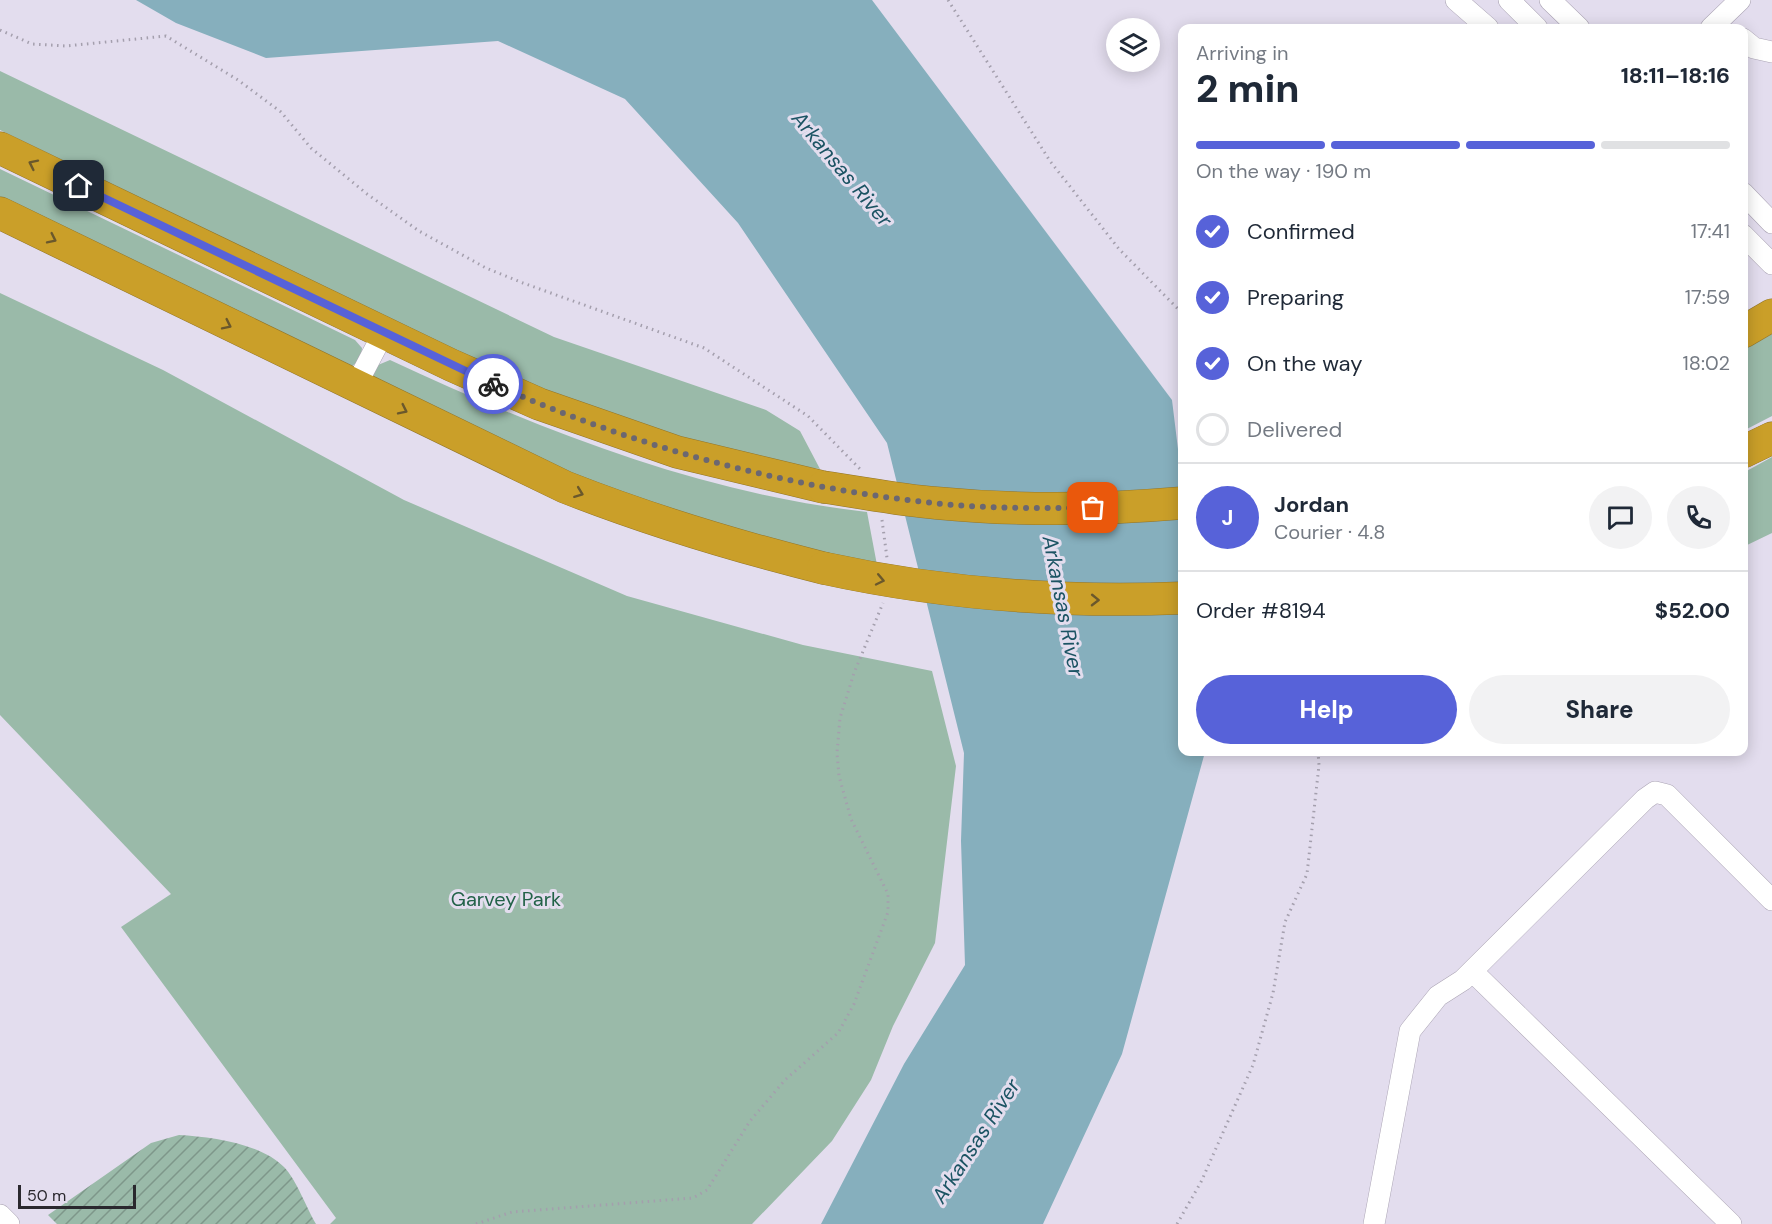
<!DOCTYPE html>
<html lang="en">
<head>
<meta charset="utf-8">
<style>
  body { margin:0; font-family:"DM Sans",sans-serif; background:#f2f2f3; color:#1f2937; height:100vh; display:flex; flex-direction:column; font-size:22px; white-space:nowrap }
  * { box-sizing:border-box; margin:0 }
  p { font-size:20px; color:#747a83 }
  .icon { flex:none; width:33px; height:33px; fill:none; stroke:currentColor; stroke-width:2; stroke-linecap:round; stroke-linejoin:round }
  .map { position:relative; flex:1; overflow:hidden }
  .panel { position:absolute; left:1178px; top:24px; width:570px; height:732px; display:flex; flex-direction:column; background:#fff; border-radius:12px; box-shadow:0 3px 15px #0003 }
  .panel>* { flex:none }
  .controls { position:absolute; left:1106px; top:18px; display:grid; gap:12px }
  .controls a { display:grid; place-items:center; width:54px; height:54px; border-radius:50%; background:#fff; box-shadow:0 3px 15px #0003; font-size:30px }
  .scale { position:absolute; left:18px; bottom:15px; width:118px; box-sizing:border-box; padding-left:6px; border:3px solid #2a282e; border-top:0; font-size:16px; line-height:21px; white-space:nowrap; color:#2a282e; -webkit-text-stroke:4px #e3ddee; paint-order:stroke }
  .pin { position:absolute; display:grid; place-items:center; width:51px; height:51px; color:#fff; margin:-26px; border-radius:12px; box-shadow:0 3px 9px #0006 }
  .courier { position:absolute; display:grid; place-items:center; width:60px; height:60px; margin:-30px; border:4px solid #5762d9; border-radius:50%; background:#fff; color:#222; box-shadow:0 2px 8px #0007 }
  .overview em { font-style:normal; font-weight:800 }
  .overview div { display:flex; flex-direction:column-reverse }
  .overview { display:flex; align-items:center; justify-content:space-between; height:102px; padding:0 18px }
  h1 { font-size:39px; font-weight:800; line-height:45px }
  .bar { display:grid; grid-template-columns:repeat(4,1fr); gap:9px 6px; align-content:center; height:72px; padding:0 18px }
  .bar i { height:8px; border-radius:4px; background:#e0e1e3 }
  .bar .current { background:#5762d9 }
  .bar p { grid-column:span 4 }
  .line { display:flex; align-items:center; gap:15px; padding:0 18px; border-top:2px solid #e0e1e3 }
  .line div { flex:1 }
  .round { display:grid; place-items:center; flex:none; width:63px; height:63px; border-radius:32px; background:#f2f2f3 }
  ol { padding:0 18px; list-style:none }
  li { display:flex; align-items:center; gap:18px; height:66px }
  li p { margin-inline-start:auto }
  li .icon { padding:6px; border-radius:50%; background:#5762d9; color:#fff; stroke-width:4 }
  li:last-child { color:#747a83 }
  li i { width:33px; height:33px; border:3px solid #e0e1e3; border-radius:50% }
  .cta { display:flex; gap:12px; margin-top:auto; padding:12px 18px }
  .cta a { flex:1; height:69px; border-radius:36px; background:#5762d9; color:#fff; font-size:24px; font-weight:800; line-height:69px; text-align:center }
  .cta a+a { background:#f2f2f3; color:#1f2937 }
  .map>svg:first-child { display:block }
  .green { fill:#9abaa9 }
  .garden { fill:url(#garden-furrows) }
  .water { fill:#86afbd }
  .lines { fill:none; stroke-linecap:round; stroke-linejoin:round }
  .minor-casing { stroke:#aca5b5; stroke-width:22 }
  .highway-casing { stroke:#92752b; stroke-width:33 }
  .path { stroke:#a49fad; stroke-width:3; stroke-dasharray:1.5 4.5; stroke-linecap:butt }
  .minor { stroke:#fff; stroke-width:21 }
  .highway { stroke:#ca9f29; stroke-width:32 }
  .highway-bridge-casing { stroke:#92752b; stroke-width:33; stroke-linecap:butt }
  .highway-bridge { stroke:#ca9f29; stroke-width:32 }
  .oneway { stroke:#6a582c }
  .done { stroke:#6b6771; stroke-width:6; stroke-dasharray:0 10.8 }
  .route { stroke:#5762d9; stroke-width:8 }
  .labels { text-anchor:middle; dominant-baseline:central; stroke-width:6; stroke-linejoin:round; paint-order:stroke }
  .park-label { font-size:20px; fill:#226248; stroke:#e3ddee }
  .water-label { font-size:21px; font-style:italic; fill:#1b5363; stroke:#e3ddee }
</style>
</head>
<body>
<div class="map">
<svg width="1772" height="1224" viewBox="0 0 1772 1224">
  <defs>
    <pattern id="garden-furrows" width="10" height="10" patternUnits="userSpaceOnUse" patternTransform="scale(1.5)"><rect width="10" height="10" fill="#9abaa9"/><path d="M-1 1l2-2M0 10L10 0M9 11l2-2" fill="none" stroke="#7e978a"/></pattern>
  </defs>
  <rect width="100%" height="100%" fill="#e3ddee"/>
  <path class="green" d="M0,71L554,337L766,410L800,431L820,469L751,459L615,418L484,365L0,130Z
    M0,169L355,340L362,348L361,359L351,367L0,201Z
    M0,293L163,370L404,500L627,596L803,645L932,671L956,766L935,943L893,1026L871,1080L832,1141L752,1224H330L336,1218L121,927L171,894L0,715Z
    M1772,334V416L1743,431V350Z
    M390,360C543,431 699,493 867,512L877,565L673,516L591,487L374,380L373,372L378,365Z
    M1772,457V533L1743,547V473Z"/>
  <path class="garden" d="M179,1135C211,1137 260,1143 284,1167C296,1179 307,1209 316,1224H57L48,1215L151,1143Z"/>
  <path class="water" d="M136,0H872L1172,400L1182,482V752H1205L1122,1054L1043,1224H821L904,1064L965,965L961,841L964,753L887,443L738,223L625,99L498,41L266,58L176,23Z"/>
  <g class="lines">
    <defs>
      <path id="minor" d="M1456,0L1488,28
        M1509,0L1537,28
        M1550,0L1579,28
        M1711,28L1740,0
        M1743,39L1754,48L1772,52
        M1743,193L1772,223
        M1743,235L1772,264
        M355,387L384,332
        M1472,971L1731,1224
        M0,1215L9,1224
        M1374,1224L1410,1031L1438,996L1463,980L1645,799L1655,792L1667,795L1772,900"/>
      <path id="highway" d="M0,148L451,365L539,404L677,452L823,487
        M0,213L565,487C649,520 735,546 823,568
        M1743,332L1772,315
        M1743,452L1772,438"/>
    </defs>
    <use href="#minor" class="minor-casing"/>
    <use href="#highway" class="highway-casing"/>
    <path class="path" d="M948,0L1050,161L1119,249L1182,313
      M0,30L32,44L66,46L166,36L238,80L281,112L311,148L367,194L419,231L486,268L523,283L704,348L808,416L860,469
      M882,520L887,558
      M476,1224L512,1212L693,1198L707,1190L750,1121L785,1080L838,1033L854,1004L888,912V894L851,819L839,776L837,753L840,718L854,673L883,603
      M1177,1224L1201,1182L1253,1065L1273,993L1285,922L1307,874L1319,765L1318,752"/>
    <use href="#minor" class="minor"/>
    <use href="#highway" class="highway"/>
    <defs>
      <path id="highway-bridge" d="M823,487C860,492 898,500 936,503C1018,511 1100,510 1182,503
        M823,568C942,594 1060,603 1182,598"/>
    </defs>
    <use href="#highway-bridge" class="highway-bridge-casing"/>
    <use href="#highway-bridge" class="highway-bridge"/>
  </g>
  <defs><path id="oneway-chevron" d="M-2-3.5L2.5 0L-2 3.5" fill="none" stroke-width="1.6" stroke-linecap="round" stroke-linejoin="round" transform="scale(1.5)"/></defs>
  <g class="oneway">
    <use href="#oneway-chevron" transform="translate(33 164) rotate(-154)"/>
    <use href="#oneway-chevron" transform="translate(52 239) rotate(26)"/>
    <use href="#oneway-chevron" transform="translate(227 325) rotate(26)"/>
    <use href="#oneway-chevron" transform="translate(403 410) rotate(26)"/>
    <use href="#oneway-chevron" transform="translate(579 493) rotate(21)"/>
    <use href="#oneway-chevron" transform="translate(880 580) rotate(12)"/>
    <use href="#oneway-chevron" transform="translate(1095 600) rotate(1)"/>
  </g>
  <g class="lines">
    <path class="done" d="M493,384C633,446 782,487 934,503C987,509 1040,508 1093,508"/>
    <path class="route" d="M79,186L493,384"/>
  </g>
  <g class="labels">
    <g class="park-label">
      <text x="506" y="899">Garvey Park</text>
    </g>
    <g class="water-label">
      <text transform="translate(842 169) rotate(50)">Arkansas River</text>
      <text transform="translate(1063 606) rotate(79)">Arkansas River</text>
      <text transform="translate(976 1141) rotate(-57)">Arkansas River</text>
    </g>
  </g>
</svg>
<div class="controls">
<a><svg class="icon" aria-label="layers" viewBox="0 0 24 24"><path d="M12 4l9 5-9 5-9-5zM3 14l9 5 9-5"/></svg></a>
</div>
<div class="scale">50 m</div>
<div class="pin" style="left:1093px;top:508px;background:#ea580c"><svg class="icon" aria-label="bag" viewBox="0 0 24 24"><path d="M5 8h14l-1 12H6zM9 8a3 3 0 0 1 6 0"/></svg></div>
<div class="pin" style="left:79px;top:186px;background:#1f2937"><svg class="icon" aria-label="home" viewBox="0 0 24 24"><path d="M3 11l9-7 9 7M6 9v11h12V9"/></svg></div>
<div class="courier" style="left:493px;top:384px"><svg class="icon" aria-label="bike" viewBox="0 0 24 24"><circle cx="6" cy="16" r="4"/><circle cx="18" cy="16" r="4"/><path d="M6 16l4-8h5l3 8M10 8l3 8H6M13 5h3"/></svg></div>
<section class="panel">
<div class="overview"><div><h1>2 min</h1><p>Arriving in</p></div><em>18:11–18:16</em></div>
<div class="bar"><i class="current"></i><i class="current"></i><i class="current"></i><i></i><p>On the way · 190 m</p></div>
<ol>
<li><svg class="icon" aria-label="check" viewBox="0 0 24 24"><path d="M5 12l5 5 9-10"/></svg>Confirmed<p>17:41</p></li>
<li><svg class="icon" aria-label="check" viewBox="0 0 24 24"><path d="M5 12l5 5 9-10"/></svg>Preparing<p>17:59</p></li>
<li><svg class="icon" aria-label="check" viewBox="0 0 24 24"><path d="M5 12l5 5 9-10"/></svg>On the way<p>18:02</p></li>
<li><i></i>Delivered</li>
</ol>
<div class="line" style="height:108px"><b class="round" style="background:#5762d9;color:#fff">J</b><div><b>Jordan</b><p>Courier · 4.8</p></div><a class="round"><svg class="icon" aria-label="chat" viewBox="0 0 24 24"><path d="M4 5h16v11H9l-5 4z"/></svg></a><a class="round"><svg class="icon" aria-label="phone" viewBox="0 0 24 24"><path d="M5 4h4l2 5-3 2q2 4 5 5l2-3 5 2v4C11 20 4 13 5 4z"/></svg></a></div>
<div class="line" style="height:78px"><div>Order #8194</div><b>$52.00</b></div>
<div class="cta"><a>Help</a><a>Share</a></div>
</section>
</div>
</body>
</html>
